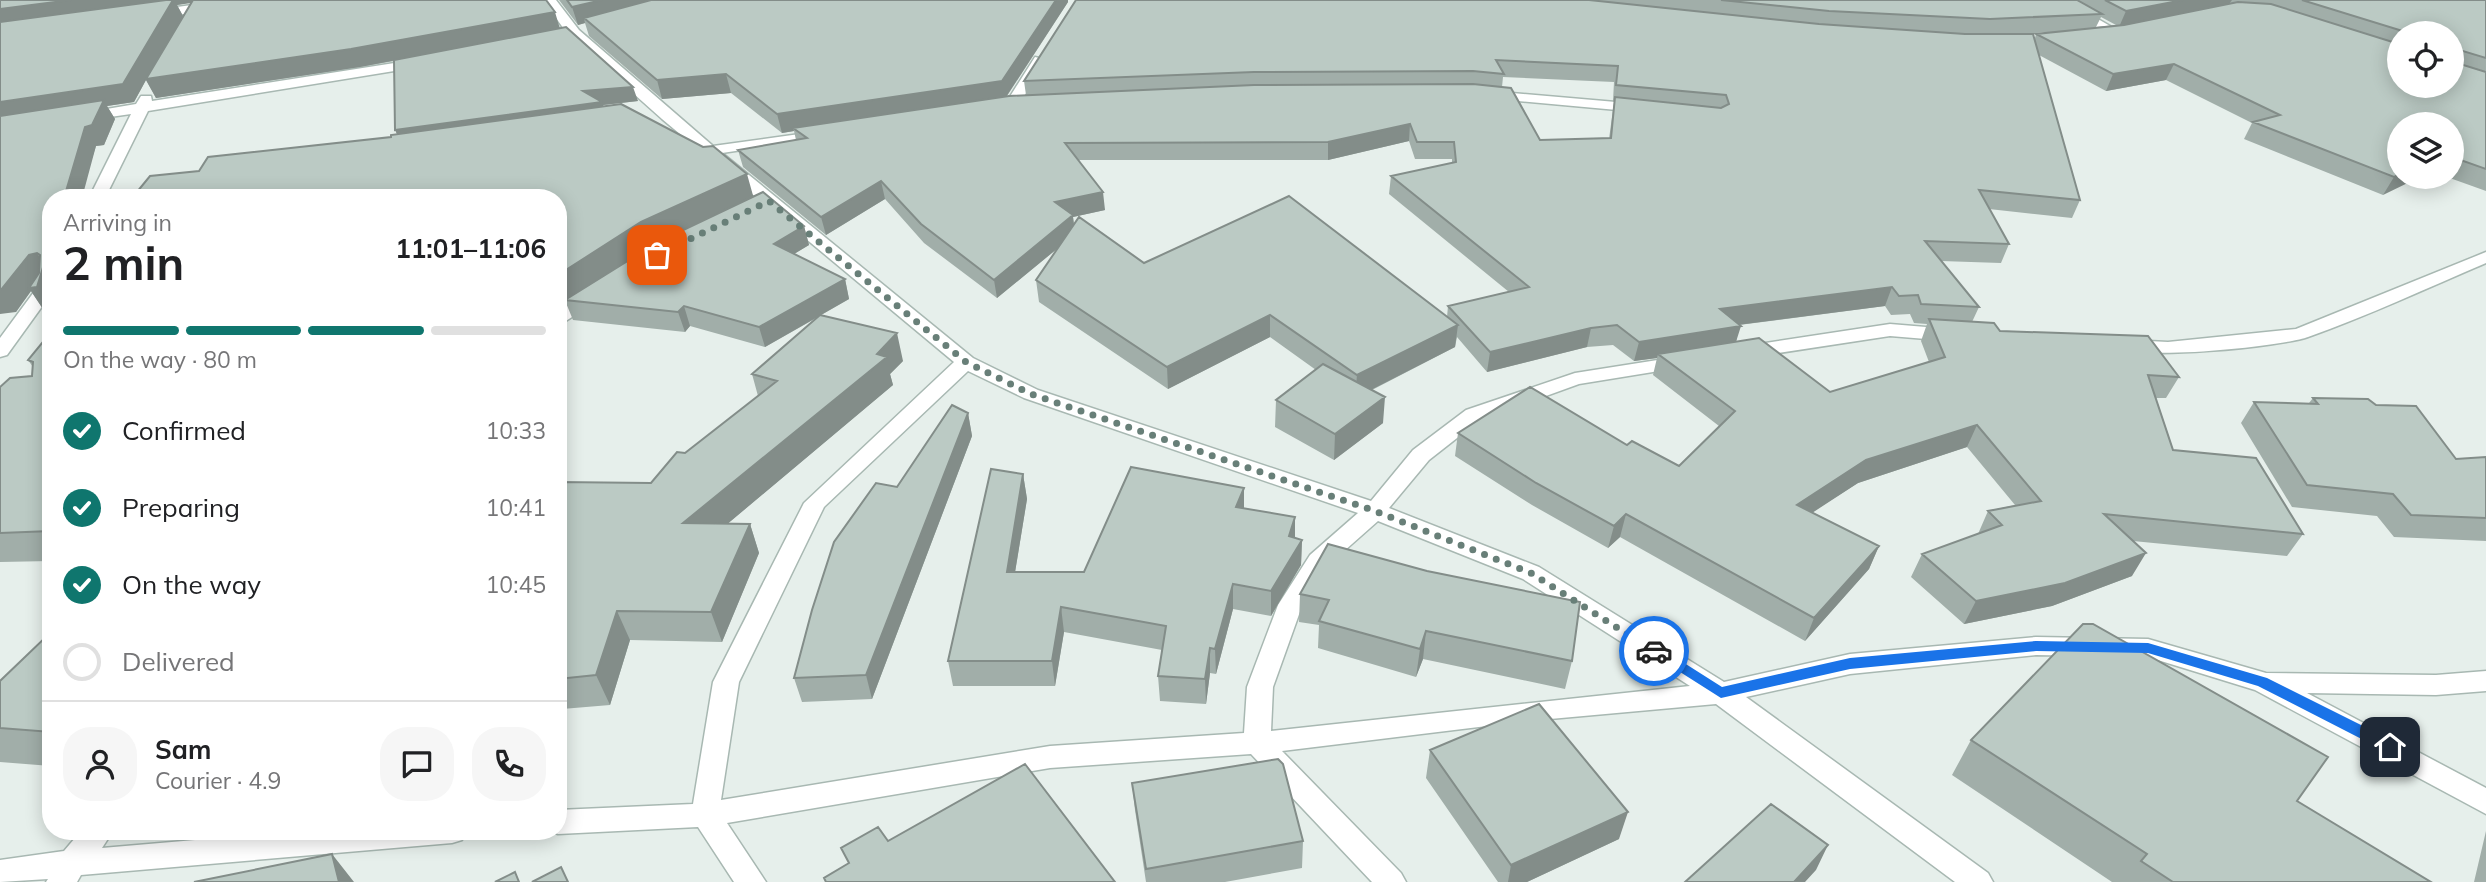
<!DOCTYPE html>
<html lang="en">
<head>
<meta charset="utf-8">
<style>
  body { margin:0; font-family:Mulish,sans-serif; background:#f6f6f6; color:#202124; height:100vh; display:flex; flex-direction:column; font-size:26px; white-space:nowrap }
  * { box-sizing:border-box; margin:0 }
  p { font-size:23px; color:#757577 }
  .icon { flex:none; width:38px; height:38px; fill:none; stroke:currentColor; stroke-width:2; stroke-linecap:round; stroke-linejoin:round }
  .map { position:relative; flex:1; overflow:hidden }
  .panel { position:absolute; left:42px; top:189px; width:525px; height:651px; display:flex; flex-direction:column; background:#fff; border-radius:28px; box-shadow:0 4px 18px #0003 }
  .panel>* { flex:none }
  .buttons { position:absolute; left:2387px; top:21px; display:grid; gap:14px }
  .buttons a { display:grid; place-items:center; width:77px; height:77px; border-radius:50%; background:#fff; box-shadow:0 4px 18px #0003; font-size:35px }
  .pin { position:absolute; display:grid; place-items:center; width:60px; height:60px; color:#fff; margin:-30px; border-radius:14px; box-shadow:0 4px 10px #0006 }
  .courier { position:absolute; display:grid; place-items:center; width:70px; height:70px; margin:-35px; border:5px solid #1a73e8; border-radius:50%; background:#fff; color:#222; box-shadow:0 2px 9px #0007 }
  .head em { font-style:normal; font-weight:700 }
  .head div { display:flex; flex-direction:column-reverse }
  .head { display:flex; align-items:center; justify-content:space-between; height:119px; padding:0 21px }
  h1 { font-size:46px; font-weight:700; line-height:52px }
  .bar { display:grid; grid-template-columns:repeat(4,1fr); gap:10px 7px; align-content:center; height:84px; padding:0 21px }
  .bar i { height:9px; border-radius:5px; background:#e0e0e0 }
  .bar .on { background:#0f766e }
  .bar p { grid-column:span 4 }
  .line { display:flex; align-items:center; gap:18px; padding:0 21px; border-top:2px solid #e0e0e0 }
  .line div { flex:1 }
  .round { display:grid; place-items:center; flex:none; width:74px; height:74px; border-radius:28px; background:#f6f6f6 }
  ol { padding:0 21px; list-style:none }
  li { display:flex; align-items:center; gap:21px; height:77px }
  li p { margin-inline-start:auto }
  li .icon { padding:7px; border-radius:50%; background:#0f766e; color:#fff; stroke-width:4 }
  li:last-child { color:#757577 }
  li i { width:38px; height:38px; border:4px solid #e0e0e0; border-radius:50% }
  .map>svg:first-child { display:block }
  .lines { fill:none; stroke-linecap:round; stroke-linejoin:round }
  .minor-casing { stroke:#a8b8b2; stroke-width:3 }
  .minor { fill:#fff; fill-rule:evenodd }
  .wall { fill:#a1aea9; fill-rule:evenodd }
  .shaded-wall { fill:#838d89 }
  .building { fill:#bbcac4; stroke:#838d89; stroke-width:2 }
  .route { fill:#1a73e8 }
  .done { stroke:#687f78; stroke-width:7; stroke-dasharray:0 12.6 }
</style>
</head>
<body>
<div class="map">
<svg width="2486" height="882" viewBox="0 0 2486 882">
  <rect width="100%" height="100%" fill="#e6efeb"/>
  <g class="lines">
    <defs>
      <path id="minor" d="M230,0H265L259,4L154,18L147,14L154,10Z
        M543,0H556L579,30L713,146L828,130V136L823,138L722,153L973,358L1038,390L1371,501L1413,450L1466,410L1575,373L1683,356L1690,358L1693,362L1690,366L1579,384L1480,420L1429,460L1389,508L1539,567L1724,682L1850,654L2036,637L2148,639L2266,673L2436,675L2486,671V691L2436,695L2307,693L2486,788V814L2255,690L2148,657L2036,655L1850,674L1746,697L1988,873L1993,882H1955L1716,704L1528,721L1282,751L1401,873L1406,882H1372L1251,754L1050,768L727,823L766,882H734L698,827L558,834L550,831H558V810L693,804L713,682L804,503L954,362L662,119L569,36ZM968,371L1024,398L1358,513L1310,555L1278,605L1247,687L1244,733L1050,746L721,800L739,682L824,507ZM1378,521L1523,579L1690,686L1271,731L1273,687L1302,606L1326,567Z
        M2050,0H2065L2124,34L2112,37Z
        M1035,57L1047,60L1016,109H1006L1004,106Z
        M420,59L425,60V66L148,111L105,198H89L131,114L82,121L77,120V114L136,104L141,96H151L152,101Z
        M1490,91L1639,104L1646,108L1639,112L1485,98V92Z
        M2486,252V263C2427,288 2368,316 2308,337C2285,346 2132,362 2119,346L2129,340L2168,342L2296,329Z
        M51,276V294L7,355L0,357V338L45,277Z
        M594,290L600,291L603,295L600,299L558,326V311Z
        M1890,324L1950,329L1960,335L1950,341L1890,336L1746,358L1736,352L1746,346Z
        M81,831H113L102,848L301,831H466L462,840L452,843L81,875L77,882H46L48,879L0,882V860L64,851Z"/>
    </defs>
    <use href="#minor" class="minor-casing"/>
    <use href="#minor" class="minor"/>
  </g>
  <path class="wall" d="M0,0H546L560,28L638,101L603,105L604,106L753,197L804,226L809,245L794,254L845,279L849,299L821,315L903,361L890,374L893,385L727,524H750L759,553L722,642L630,640L610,705L562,709L558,702V482L651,483L685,453L758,396L752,374L818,317L765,347L690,326L685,332L573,320L566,303L558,309V198L199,171L391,137L397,134L394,61L360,67L156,98L146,80L134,102L107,106L115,119L104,145L96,146L43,309L31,291L16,312ZM192,2L183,16L177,5Z
    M559,0H1068V2L1007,96L1026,95L1024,81L1076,0H2486V191L2447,177H2452V124L2383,195L2244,139L2252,123L2166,80L2106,91L2039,55L2080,200L2072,218L1989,209L2009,244L2001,263L1941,261L1979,307L1972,322L2000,331L2179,377L2166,398H2155L2173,450L2303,534L2287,556L2133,541L2132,576L2052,606L1964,624L1911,577L1922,554L1978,534L1988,511L2015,505L1967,447L1858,483L1812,512L1879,546L1869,569L1805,641L1620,537L1608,548L1532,505L1455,456L1458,433L1627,445L1679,466L1719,426L1653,375L1657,358L1634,361L1613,345L1587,347L1487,372L1457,337L1455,347L1372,390L1383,423L1334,460L1275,427L1276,400L1316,370L1270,337L1168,389L1039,302L1036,280L1058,248L997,298L924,243L885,199L826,235L743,167L738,150L796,140L794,131L782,133L731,93L662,99L589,36L585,23L578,25ZM2101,17L2116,25L2096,27ZM2047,32L2036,34L2035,38L2023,34ZM2399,33H2452L2399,86ZM1503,77L1614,82L1613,101L1614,102L1609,139L1540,140L1502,87ZM1409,141L1415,159H1452V163L1391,176L1389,194L1509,292L1448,306L1447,317L1144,263L1074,224L1073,217L1105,210L1079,160H1328ZM1885,306L1891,315L1910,314L1914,323L1927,324L1921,341L1929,362L1830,392L1736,342L1739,325Z
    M51,332V561L0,562V387L32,376L33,367L28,360Z
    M2313,398L2456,459L2486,457V541L2394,537L2377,516L2292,507L2241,423L2254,402L2309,403Z
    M968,413L972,436L872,699L802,702L794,678L897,487Z
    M1023,474L1027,499L1015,572H1084L1244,508L1295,517V538L1302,540L1301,565L1271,616L1233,609L1216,674L1210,673L1206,704L1160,701L1158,676L1162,650L1064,632L1055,686H953L948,661Z
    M1328,544L1572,661L1565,689L1423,659L1416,677L1318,648L1319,625L1299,622L1300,594Z
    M51,632V766L0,762V681Z
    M1971,740L2297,801L2431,882H2112L1952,775Z
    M1430,750L1619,839L1527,882H1498L1426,778Z
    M1132,783L1303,841L1302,868L1225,882H1146L1135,810Z
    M2486,831V882H2474Z"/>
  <path class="shaded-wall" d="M71,0H194L191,3L177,5L183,16L555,12L560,29L360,67L156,98L146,80L134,102L107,106L115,119L104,145L96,146L82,198H64L0,123V9Z
    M602,0H675L584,18L585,23L578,25L572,7Z
    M1056,0H1068V2L1004,100L793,128L794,131L782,133L777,114Z
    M2183,0H2232L2229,4L2119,27L2126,11Z
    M2174,64L2166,80L2106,91L2113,74Z
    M726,74L731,93L662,99L657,80Z
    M633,87L638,101L603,105L607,117L402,145L395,130L583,91Z
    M1410,124L1409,141L1328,160V142Z
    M747,174L754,199L565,300L566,303L558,309V275L641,222Z
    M2399,174V177H2420L2383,195L2394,177Z
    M881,181L885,199L826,235L821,217Z
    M1103,192L1105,210L1073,217L1075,234L997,298L994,280L1055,202Z
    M804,226L809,245L779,263L774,244Z
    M51,241V308L43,309L31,291L16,312L0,314V291L29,255L37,253L44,264Z
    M845,279L849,299L765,347L759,327Z
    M1892,287L1885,306L1714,328L1720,309Z
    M684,306L690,326L685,332L678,312Z
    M1270,315V337L1168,389L1167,367Z
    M1458,325L1455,347L1355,398L1357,375Z
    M1741,326L1735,345L1658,354L1657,358L1634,361L1639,342Z
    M1591,328L1587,347L1487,372L1490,352Z
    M897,333L903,361L890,374L893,385L694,552L683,523L877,354Z
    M1385,397L1383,423L1334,460L1335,434Z
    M968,413L972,436L872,699L866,675Z
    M1977,425L1967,447L1858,483L1789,528L1797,505L1866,460Z
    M1023,474L1027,499L1011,597L1007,572Z
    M1244,488V512L1236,507Z
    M1626,514L1620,537L1608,548L1614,526Z
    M1295,517V542L1289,536Z
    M750,524L759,553L722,642L711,612Z
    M1302,540L1301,565L1271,616V591Z
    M1879,546L1869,569L1805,641L1814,618Z
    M2146,553L2132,576L2052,606L1964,624L1976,601Z
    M1233,584V609L1216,674L1215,649Z
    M1061,607L1064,632L1055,686L1052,661Z
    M617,611L630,640L610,705L596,675Z
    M1426,631L1423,659L1416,677L1420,649Z
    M1210,648V673L1206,704L1205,679Z
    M1628,812L1619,839L1527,882H1508L1511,865Z
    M1828,845L1816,870L1805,882H1794Z
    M332,854L354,882H339Z"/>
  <path class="building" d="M0,0H71L0,9Z
    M166,0H173L123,84L0,102V22Z
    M193,0H546L555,12L351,49L146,79Z
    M567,0H602L572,7Z
    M651,0H1056L1002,81L777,114L726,74L657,80L584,18Z
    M1076,0H1589L1819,24L1965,34H2033L2080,200L1979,190L2009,244L1925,241L1979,307L1921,304L1918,295L1899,296L1892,287L1720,309L1741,326L1639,342L1617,325L1591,328L1490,352L1448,306L1529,287L1391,176L1456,162L1454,142H1417L1410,124L1328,142L1065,143L1103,192L1055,202L1073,215L994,280L921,224L881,181L821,217L738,150L807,138L793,128L1009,96L1254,85L1473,84L1511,88L1540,140L1611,138L1615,97L1721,108L1729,104L1726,95L1616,85L1618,66L1496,60L1504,74L1473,71L1254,72L1024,81Z
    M1721,0H2077L2102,14L1990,19L1829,11Z
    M2105,0H2183L2126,11Z
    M2302,0H2486V58L2463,51L2459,54L2460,64L2486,72V169L2452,157V124H2399V174L2394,177L2253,122L2280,115L2174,64L2113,74L2036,34L2124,25L2238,2L2271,4L2399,44V86H2452V33H2409Z
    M566,27L633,87L583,91L602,102L395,130L394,60Z
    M104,100L92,125L85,127L64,198H51V241L37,287L29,288L39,273L40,255L37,253L29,255L0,291V116Z
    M621,104L703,147L713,146L747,174L641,222L558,275V198H132L150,176L199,171L208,157L391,137V135Z
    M763,192L804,226L774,244L845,279L759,327L684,306L678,312L565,300L658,242Z
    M1289,196L1458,325L1357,375L1270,315L1167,367L1036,280L1079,217L1144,263Z
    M820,315L897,333L877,354L887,357L683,523L750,524L711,612L617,611L596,675L558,679V649L564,634H558V482L651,483L677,452L685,453L777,381L752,374Z
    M1929,319L1994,323L2000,331L2148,336L2179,377L2148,375L2173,450L2256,458L2303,534L2104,514L2146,553L2065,583L1976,601L1922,554L2002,525L1988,511L2041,501L1977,425L1866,460L1797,505L1879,546L1814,618L1626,514L1614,526L1536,483L1458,433L1530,387L1627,445L1632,441L1679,466L1735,411L1658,354L1759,338L1830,392L1945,357Z
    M51,332V531L0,533V387L10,378L32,376L33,362L28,360Z
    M1323,364L1385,397L1335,434L1276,400Z
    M2313,398L2368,399L2376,405L2416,406L2456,459L2486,457V518L2411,515L2393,494L2307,485L2254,402L2318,404Z
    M952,405L968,413L866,675L794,678L812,610L834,542L876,483L897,487Z
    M1131,467L1244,488L1236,507L1295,517L1289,536L1302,540L1271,591L1233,584L1215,649L1210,648L1205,679L1158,676L1166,626L1061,607L1052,661H948L991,469L1023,474L1007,572H1084Z
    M1328,544L1427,571L1580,602L1572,661L1426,631L1420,649L1319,621L1329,600L1300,594Z
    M2083,624H2093L2328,757L2297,801L2431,882H2173L2141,861L2147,854L1971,740Z
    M51,632V732L0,728V681Z
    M1539,704L1628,812L1511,865L1430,750Z
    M1278,759L1283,764L1303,841L1146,869L1132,783Z
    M1025,764L1115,882H826L824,878L849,863L841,848L878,827L888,841Z
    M1771,804L1828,845L1794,882H1685Z
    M332,854L339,882H194Z
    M561,867L568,882H532Z
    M515,872L519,882H495Z"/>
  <path class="route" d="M2036,641L2148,643L2267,678L2395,742L2398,747L2390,752L2385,751L2258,686L2148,653L2036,651L1850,669L1721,698L1647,651L1649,647H1659L1722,687L1850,658Z"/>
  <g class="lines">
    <path class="done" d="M657,255L769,201L966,362L1031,394L1375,511L1531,573L1654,651"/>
  </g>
</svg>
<div class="buttons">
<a><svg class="icon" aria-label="locate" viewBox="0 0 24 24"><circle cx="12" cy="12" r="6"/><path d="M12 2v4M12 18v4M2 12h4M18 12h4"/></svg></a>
<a><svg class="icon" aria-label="layers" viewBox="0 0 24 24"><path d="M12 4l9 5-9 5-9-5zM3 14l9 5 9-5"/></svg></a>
</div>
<div class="pin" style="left:657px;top:255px;background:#ea580c"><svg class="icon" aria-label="bag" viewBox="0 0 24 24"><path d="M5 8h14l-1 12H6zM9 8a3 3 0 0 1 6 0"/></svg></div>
<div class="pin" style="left:2390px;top:747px;background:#1f2937"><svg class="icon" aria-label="home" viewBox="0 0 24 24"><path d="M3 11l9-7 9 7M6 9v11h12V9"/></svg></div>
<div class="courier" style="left:1654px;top:651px"><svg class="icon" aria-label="car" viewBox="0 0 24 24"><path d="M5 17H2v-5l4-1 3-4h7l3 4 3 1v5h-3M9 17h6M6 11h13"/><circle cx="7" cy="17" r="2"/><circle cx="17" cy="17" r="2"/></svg></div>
<section class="panel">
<div class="head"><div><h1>2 min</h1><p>Arriving in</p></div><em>11:01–11:06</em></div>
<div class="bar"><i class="on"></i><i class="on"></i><i class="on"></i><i></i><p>On the way · 80 m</p></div>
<ol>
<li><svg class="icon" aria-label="check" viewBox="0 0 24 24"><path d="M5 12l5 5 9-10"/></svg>Confirmed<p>10:33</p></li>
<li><svg class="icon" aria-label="check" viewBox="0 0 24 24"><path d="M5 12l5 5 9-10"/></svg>Preparing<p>10:41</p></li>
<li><svg class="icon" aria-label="check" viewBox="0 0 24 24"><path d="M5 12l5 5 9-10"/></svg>On the way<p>10:45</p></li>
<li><i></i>Delivered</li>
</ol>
<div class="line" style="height:126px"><a class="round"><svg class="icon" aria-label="person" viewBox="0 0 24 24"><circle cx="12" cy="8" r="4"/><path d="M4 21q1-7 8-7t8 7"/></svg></a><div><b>Sam</b><p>Courier · 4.9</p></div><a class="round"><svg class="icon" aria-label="chat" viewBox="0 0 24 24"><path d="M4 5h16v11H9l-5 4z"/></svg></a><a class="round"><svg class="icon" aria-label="phone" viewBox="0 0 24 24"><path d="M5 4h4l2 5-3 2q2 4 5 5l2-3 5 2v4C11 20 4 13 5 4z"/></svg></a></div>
</section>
</div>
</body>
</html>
